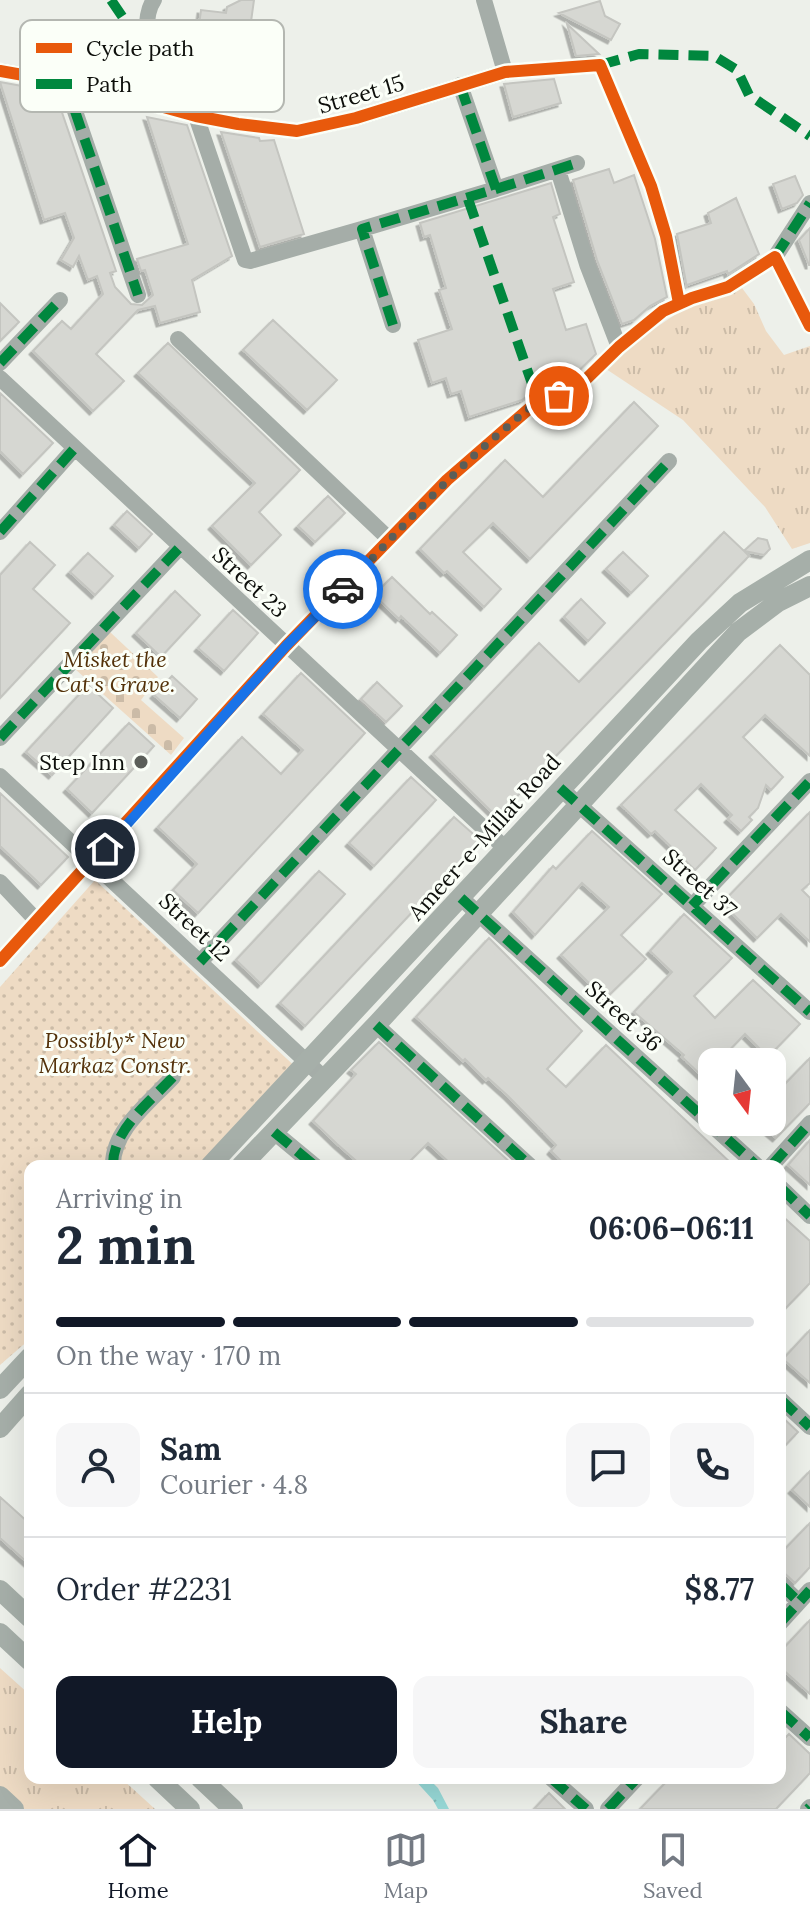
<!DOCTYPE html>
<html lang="en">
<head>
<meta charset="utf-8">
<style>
  body { margin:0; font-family:Lora,serif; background:#f6f6f7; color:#1f2937; height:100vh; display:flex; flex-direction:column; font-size:30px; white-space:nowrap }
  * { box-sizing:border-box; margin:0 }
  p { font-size:26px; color:#747a83 }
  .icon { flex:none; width:44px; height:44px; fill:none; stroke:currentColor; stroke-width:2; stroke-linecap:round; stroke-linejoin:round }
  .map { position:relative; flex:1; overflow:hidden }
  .sheet { position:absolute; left:24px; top:1160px; width:762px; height:624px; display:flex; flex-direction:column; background:#fff; border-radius:16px; box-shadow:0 8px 32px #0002 }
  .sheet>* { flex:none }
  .needle { width:52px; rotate:165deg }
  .buttons { position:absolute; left:698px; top:1048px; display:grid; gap:16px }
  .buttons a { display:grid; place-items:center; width:88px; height:88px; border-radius:16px; background:#fff; box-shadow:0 8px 32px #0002; font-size:40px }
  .pin { position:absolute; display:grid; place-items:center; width:68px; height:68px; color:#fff; margin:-34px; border:4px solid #fff; border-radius:50%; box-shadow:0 2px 8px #0007 }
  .courier { position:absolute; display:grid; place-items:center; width:80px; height:80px; margin:-40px; border:6px solid #1a73e8; border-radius:50%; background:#fff; color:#222; box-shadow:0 2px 10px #0007 }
  .summary em { font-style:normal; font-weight:700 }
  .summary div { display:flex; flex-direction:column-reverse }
  .summary { display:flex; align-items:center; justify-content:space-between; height:136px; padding:0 32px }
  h1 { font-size:52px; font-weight:700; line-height:60px }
  .bar { display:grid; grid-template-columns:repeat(4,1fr); gap:12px 8px; align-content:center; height:96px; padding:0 32px }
  .bar i { height:10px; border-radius:6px; background:#e0e1e3 }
  .bar .on { background:#111827 }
  .bar p { grid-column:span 4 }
  .line { display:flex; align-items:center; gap:20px; padding:0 32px; border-top:2px solid #e0e1e3 }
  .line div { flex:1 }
  .round { display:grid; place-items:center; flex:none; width:84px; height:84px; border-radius:16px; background:#f6f6f7 }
  .primary-button { display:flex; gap:16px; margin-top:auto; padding:16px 32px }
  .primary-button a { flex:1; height:92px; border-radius:16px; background:#111827; color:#fff; font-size:32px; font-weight:700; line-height:92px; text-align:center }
  .primary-button a+a { background:#f6f6f7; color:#1f2937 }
  .menu { display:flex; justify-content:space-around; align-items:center; height:112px; border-top:2px solid #e0e1e3; background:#fff; font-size:22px; color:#747a83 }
  .menu a { display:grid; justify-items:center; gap:4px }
  .menu .on { color:#111827 }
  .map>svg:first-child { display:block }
  .grass { fill:url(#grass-tufts) }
  .cemetery { fill:url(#cemetery-stones) }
  .park { fill:url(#park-dots) }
  .water { fill:url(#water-ripples) }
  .building { fill:#d6d7d2; stroke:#c4c5c0; stroke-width:2; filter:url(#shadow) }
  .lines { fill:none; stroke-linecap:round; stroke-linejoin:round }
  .minor { stroke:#a5ada8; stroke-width:16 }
  .major { stroke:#a6afa9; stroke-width:20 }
  .quiet { stroke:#00873e; stroke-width:10; stroke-dasharray:20 10; stroke-linecap:butt }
  .cycleway-casing { stroke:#fbfff8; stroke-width:17 }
  .cycleway { stroke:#e8590c; stroke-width:12 }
  .done { stroke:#5b5e59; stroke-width:8; stroke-dasharray:0 14.4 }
  .route { stroke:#1a73e8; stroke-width:10 }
  .poi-dot { fill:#5b5e59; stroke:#fbfff8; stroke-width:3 }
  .labels { text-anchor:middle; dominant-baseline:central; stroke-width:6; stroke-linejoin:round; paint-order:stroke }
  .street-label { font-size:22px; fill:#0d0f0b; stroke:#fbfff8 }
  .park-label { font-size:22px; font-style:italic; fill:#533109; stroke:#fbfff8 }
  .poi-label { font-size:22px; fill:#0d0f0b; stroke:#fbfff8; text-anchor:end }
  .key { fill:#fbfff8; stroke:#b4b7b1; stroke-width:2 }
  .key-label { font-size:22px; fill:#0d0f0b }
</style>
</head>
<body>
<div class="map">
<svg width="810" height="1809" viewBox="0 0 810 1809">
  <defs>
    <pattern id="grass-tufts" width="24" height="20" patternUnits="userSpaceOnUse" patternTransform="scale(2)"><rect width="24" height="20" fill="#eedbc4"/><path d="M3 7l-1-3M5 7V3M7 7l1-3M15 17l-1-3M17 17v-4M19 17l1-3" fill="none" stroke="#cbbba7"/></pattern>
    <pattern id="cemetery-stones" width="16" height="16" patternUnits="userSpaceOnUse" patternTransform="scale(2)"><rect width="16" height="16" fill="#eedbc4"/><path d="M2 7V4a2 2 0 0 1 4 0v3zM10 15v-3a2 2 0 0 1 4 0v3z" fill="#cbbba7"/></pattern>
    <pattern id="park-dots" width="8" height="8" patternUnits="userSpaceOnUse" patternTransform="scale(2)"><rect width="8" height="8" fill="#eedbc4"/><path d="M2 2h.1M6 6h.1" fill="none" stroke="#cbbba7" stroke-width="1.8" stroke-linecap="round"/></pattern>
    <pattern id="water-ripples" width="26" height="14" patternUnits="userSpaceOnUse" patternTransform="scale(2)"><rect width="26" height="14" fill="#98dad8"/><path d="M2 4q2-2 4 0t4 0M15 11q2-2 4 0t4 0" fill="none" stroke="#82bab8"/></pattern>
    <filter id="shadow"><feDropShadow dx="-3.5" dy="3.5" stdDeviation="0" flood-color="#0004"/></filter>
  </defs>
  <rect width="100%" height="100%" fill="#edf0ea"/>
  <path class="grass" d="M737,287L742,288L754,304L766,331L784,355L810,346V543L792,549L765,507L683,420L600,365L697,300Z
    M0,1668L30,1695V1778H121L155,1809H0Z"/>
  <path class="cemetery" d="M110,632L158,677L141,700L184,738L171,755L75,669Z"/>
  <path class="park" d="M95,880L301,1072L210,1166H30V1339L0,1365V987Z"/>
  <path class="water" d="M413,1778H428L438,1788L449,1809H438L433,1800Z"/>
  <path class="building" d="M241,0H254L240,101L190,95L201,10L226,13L227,7Z
    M600,1L605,16L620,24L611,40L559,13Z
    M567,24L599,54L576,56Z
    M554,79L561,103L513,117L504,84Z
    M0,82L55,92L116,271L110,273L115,287L131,304L142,305L153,295L145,270L141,271L137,259L188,244L147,117L187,125L232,256L192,280L200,312L160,323L155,306L138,310L96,354L124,381L93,411L33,351L62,321L71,329L103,294L97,276L88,280L79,256L73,267L61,260L74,238L65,213L44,220Z
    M221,132L259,138L260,141L274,140L304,234L260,247Z
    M609,169L614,183L634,175L655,239L667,297L650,306L634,320L622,324L597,260L573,180Z
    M795,176L803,195L797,203L782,209L773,184Z
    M551,183L560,214L553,217L574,282L553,289L566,330L586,324L596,354L567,382L535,390L522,400L469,417L461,391L451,394L446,378L432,383L418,340L452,329L439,290L446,288L430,235L424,237L420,223Z
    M736,198L759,254L728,274L727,271L687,285V288L677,234L711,223L708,213Z
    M810,228V265H809L799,240Z
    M0,303L19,322L0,341Z
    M273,320L337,380L307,410L243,350Z
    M168,343L300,470L259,512L281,535L251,565L212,526L255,483L138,373Z
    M0,393L53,443L23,474L0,451Z
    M634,402L658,426L530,559L493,523L463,552L501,589L484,607L447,571L444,573L420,549L505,460L543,497Z
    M328,496L345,513L315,542L298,526Z
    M127,511L152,534L139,548L114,525Z
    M724,532L744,551L758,538L767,540L770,549L764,555L744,551L749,556L497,817L433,754L539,643L579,682Z
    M30,542L55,565L33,589L70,623L0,698V575Z
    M623,552L648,576L631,593L606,569Z
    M88,553L113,576L95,595L70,572Z
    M392,577L430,614L432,612L457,635L440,653L401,616L399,619L374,595Z
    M175,591L200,615L161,657L136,633Z
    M581,599L605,623L588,641L564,617Z
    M233,610L258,633L224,671L198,648Z
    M780,645L810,675V756L765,715L743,737L783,777L771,790L766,785L758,808L749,817L752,820L741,831L728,819L732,815L701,784L675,810L716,848L695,870L655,831L651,834L621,805Z
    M301,673L365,733L198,913L173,890L197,864L158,827L242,737L281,774L303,750L263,714Z
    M172,676L197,699L180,718L154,695Z
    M377,682L402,706L386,722L361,699Z
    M88,685L113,708L52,775L26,752Z
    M129,723L154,746L92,813L67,789Z
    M411,777L436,800L374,866L349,843Z
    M0,793L68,857L41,885L0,846Z
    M810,812V883L802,890L810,898V942L781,914L757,938L722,903Z
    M454,817L480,840L305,1026L280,1003Z
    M592,831L662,894L621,935L646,959L605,999L561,955L609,907L582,883L535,935L513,912L553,866L556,869Z
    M319,871L345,894L261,984L236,960Z
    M684,914L732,958L694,996L715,1018L753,980L800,1024L768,1057L745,1034L718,1062H712V1068L703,1077L682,1057L684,1055L634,1012L672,972L650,951Z
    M489,938L582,1031L547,1069L566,1087L606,1045L734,1166H566L551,1151L556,1145L508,1096L488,1078L486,1080L465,1059L463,1061L416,1017Z
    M379,1042L514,1166H453L428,1143L405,1166H362L337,1144L313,1121L356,1074L351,1070Z
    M810,1058V1103L776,1138L757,1122H772V1073L784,1085Z
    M810,1140V1185L788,1165Z
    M780,1214L810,1241V1283L780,1314Z
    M810,1330V1383L783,1359Z
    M780,1415L798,1432L780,1451Z
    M810,1471V1507L792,1490Z
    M0,1497L30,1524V1565L0,1538Z
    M810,1523V1567L795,1583L780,1569V1554Z
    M810,1620V1694L780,1667V1652Z
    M789,1734L810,1754V1773L776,1809H640L670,1778H780V1743Z
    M549,1793L565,1809H534Z"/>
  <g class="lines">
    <path class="minor" d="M154,0C138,21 153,79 156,105
      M484,0L505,72
      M0,71L91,87L196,116L238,124L297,131L356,118L505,72L600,65L651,186L666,236L679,303
      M65,82L138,295
      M196,116L245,260L250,261L362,229
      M558,170L587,264L619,347
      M496,189L577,163
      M775,257L810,326
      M393,325L362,229L496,189L460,85
      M178,339L388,538
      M0,363L60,300
      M0,378L506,849
      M0,532L74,449
      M0,738L180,547
      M0,776L324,1078
      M560,788L810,1012
      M0,882L37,921
      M461,898L757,1166
      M692,906L810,781
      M0,961L286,646L447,480L538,401L573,392L619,347L663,311L692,298L728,287L775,257L810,203
      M200,962L669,461
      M376,1025L530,1166
      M274,1132L315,1166
      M113,1166C112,1130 150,1102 173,1077
      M771,1166L810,1123
      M780,1187L810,1216
      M780,1399L810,1427
      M780,1584L799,1602
      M780,1623L810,1590
      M780,1711L810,1738
      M551,1778L586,1809
      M608,1809L637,1778
      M808,1809L810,1807"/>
    <path class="major" d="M210,1166L699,641L740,603L810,560
      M241,1166L376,1025L738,632L778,602L810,586
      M0,1389L30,1357
      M0,1428L30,1394
      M0,1590L30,1618
      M0,1633L30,1661
      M157,1778L190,1809
      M200,1778L233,1809
      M0,1796L14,1809"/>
    <path class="quiet" d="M111,0L128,25L147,36
      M600,65L639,54L714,56L737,70L749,95L810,136
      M65,82L138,295
      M496,189L577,163
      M468,199L538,401
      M775,257L810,203
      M393,325L362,229L496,189L460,85
      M0,363L60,300
      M0,532L74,449
      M0,738L180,547
      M560,788L810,1012
      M461,898L757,1166
      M692,906L810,781
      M200,962L669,461
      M376,1025L530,1166
      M274,1132L315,1166
      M113,1166C112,1130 150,1102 173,1077
      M771,1166L810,1123
      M780,1187L810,1216
      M780,1399L810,1427
      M780,1584L799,1602
      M780,1623L810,1590
      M780,1711L810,1738
      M551,1778L586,1809
      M608,1809L637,1778
      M808,1809L810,1807"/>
    <defs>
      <path id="cycleway" d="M0,71L91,87L196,116L238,124L297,131L356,118L505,72L600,65L651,186L666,236L679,303
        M0,961L286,646L447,480L538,401L573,392L619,347L663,311L692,298L728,287L775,257L810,326"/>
    </defs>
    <use href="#cycleway" class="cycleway-casing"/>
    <use href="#cycleway" class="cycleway"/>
  </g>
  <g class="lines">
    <path class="done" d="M343,589C395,535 444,480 502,431C520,417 536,398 559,396"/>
    <path class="route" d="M105,849L286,646L343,589"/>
  </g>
  <circle class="poi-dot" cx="141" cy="762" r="8"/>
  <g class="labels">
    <g class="street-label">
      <text transform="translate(361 94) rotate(-16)">Street 15</text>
      <text transform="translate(250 582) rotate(43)">Street 23</text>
      <text transform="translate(484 837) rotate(-48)">Ameer-e-Millat Road</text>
      <text transform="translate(700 883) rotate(42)">Street 37</text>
      <text transform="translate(195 927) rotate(43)">Street 12</text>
      <text transform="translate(624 1016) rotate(42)">Street 36</text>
    </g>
    <g class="park-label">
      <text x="115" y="659">Misket the<tspan x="115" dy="25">Cat's Grave.</tspan></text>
      <text x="115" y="1040">Possibly* New<tspan x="115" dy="25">Markaz Constr.</tspan></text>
    </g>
    <g class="poi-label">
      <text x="125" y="762">Step Inn</text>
    </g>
  </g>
  <rect x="20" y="20" width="264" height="92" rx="12" class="key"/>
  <rect x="36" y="43" width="36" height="10" fill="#e8590c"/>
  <rect x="36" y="79" width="36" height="10" fill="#00873e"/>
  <g class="key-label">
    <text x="86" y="56">Cycle path</text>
    <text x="86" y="92">Path</text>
  </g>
</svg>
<div class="buttons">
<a><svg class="needle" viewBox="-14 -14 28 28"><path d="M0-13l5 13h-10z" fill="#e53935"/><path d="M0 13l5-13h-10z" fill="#747a83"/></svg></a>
</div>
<div class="pin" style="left:559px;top:396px;background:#ea580c"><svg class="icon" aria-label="bag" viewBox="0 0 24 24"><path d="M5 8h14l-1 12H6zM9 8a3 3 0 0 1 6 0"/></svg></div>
<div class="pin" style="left:105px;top:849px;background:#1f2937"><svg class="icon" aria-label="home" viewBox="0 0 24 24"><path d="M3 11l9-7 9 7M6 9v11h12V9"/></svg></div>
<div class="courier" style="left:343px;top:589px"><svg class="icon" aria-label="car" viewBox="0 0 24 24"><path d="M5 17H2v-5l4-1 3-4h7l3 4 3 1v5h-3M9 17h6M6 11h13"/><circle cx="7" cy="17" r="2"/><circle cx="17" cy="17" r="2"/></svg></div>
<section class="sheet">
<div class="summary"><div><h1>2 min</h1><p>Arriving in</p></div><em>06:06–06:11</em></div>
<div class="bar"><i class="on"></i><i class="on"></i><i class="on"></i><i></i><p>On the way · 170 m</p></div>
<div class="line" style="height:144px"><a class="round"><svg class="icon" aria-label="person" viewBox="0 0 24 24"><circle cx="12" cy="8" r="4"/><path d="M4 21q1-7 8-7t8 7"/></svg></a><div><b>Sam</b><p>Courier · 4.8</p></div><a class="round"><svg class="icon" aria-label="chat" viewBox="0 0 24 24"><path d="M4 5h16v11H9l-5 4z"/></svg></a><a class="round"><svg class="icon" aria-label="phone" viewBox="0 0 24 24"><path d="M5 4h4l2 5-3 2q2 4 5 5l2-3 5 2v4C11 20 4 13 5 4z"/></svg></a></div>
<div class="line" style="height:104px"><div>Order #2231</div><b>$8.77</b></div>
<div class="primary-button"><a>Help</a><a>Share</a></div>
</section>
</div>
<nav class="menu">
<a class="on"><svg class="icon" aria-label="home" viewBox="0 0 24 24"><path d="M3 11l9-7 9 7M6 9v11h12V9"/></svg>Home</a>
<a><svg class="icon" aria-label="map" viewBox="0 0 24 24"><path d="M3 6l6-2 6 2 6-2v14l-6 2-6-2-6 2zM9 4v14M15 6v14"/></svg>Map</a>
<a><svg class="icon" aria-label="saved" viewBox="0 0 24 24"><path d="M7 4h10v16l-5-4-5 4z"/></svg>Saved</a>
</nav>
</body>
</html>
